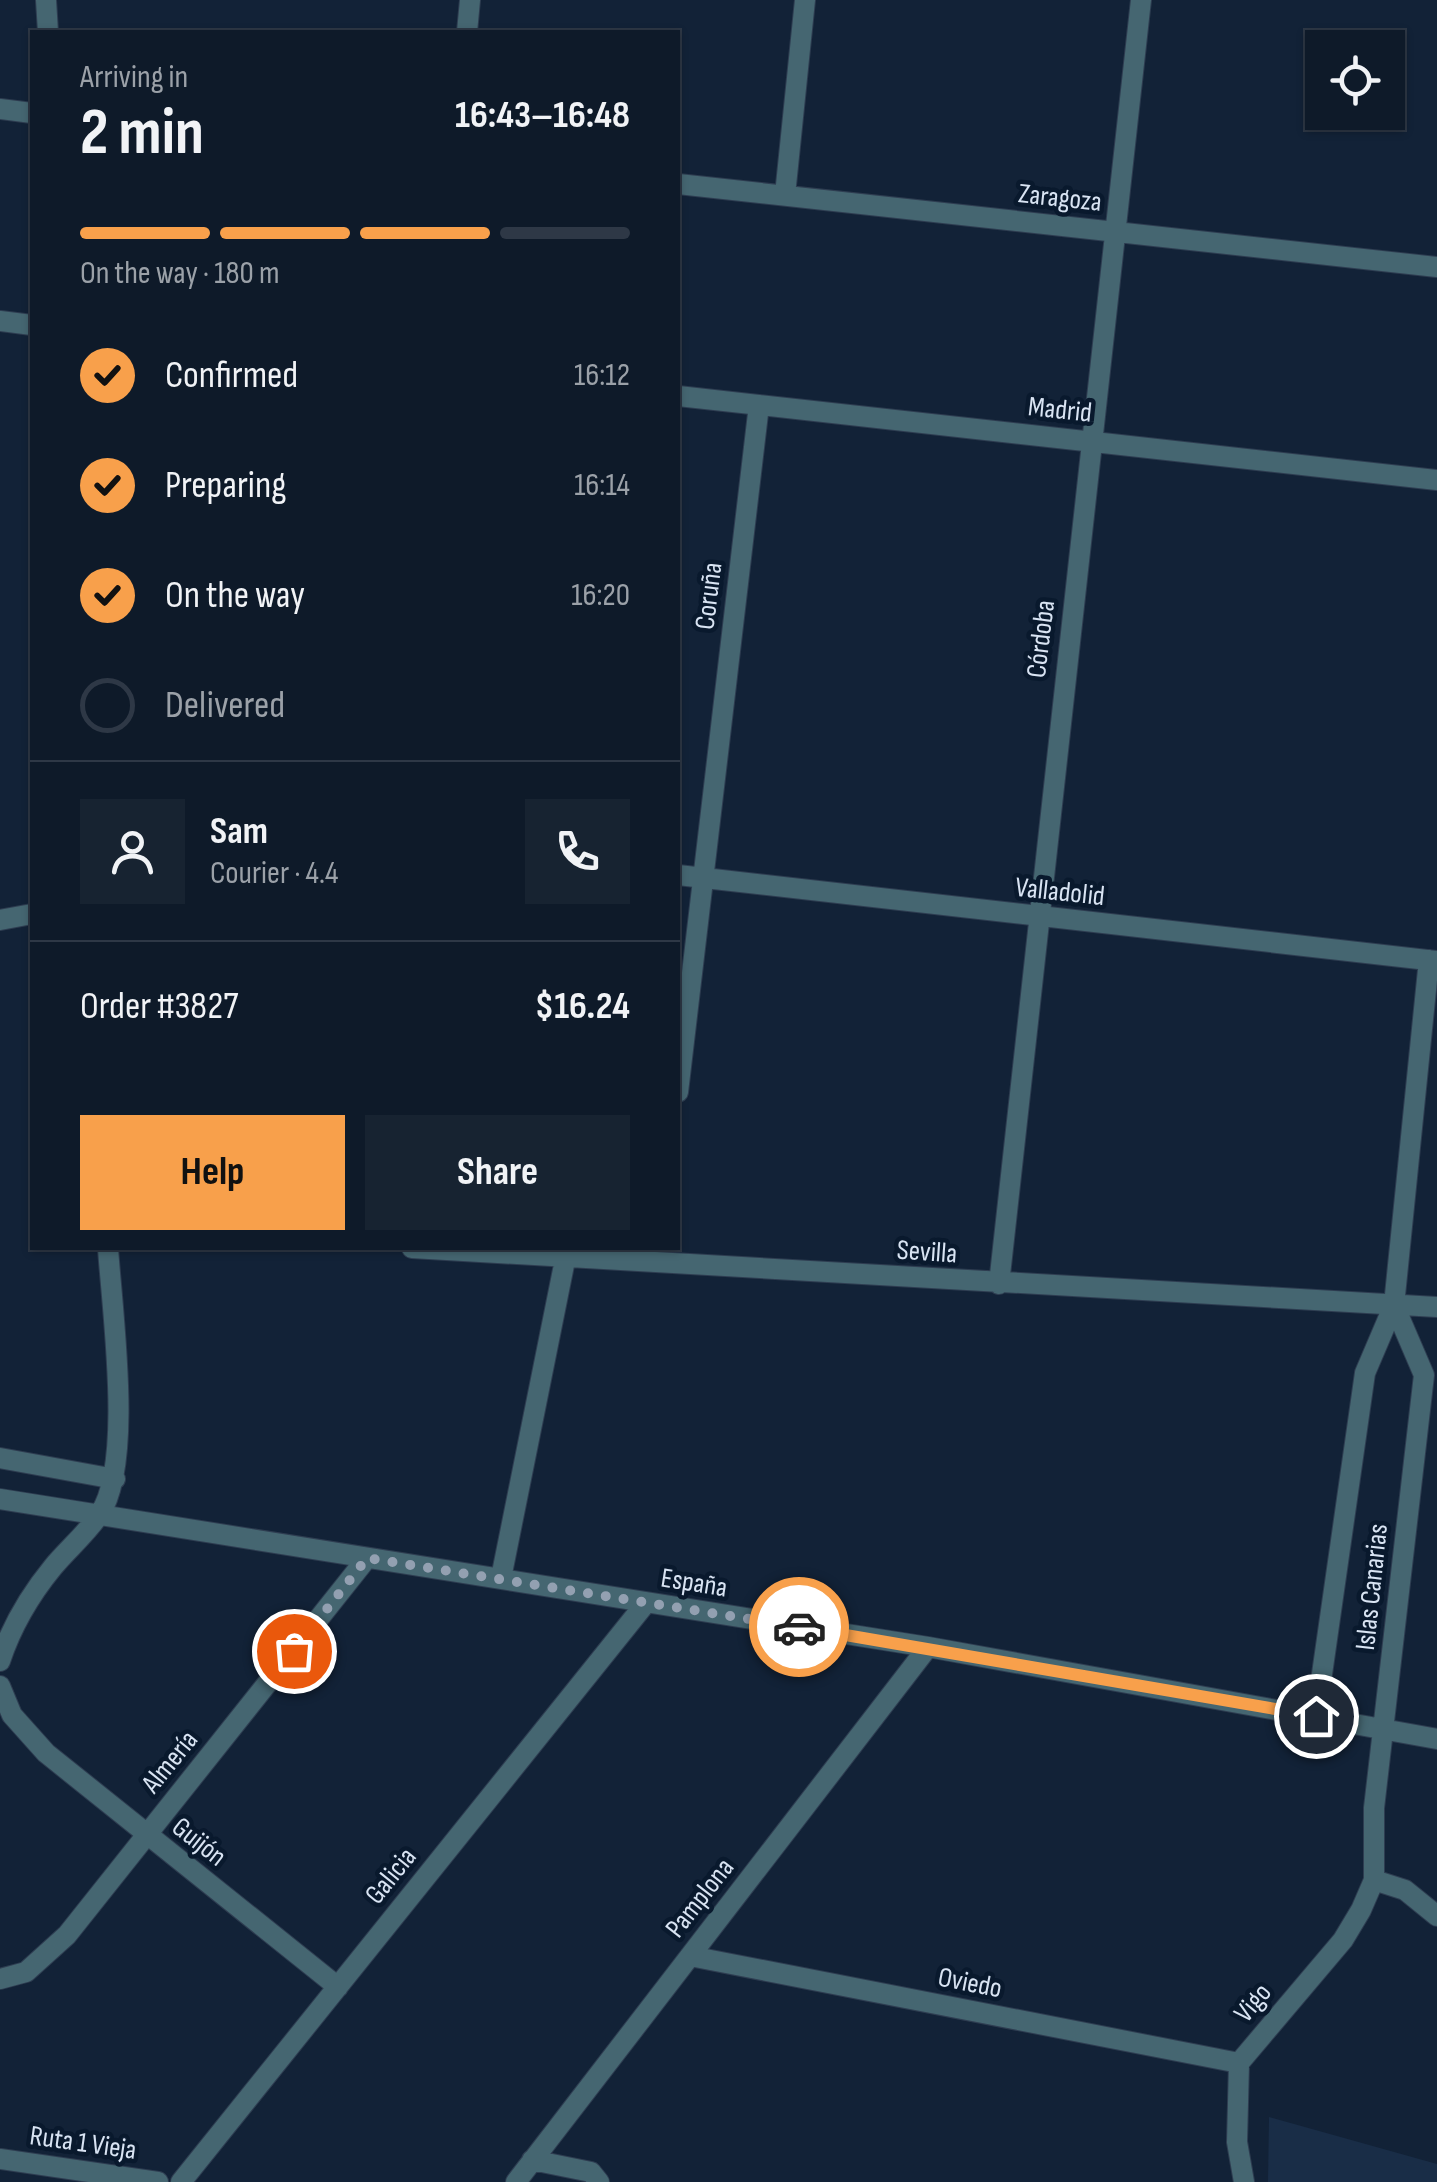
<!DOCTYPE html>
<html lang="en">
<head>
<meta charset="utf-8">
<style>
  body { margin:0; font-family:"Sofia Sans Condensed",sans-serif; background:#172331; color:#f1f3f6; height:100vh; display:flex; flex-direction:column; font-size:38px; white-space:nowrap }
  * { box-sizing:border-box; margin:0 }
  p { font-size:32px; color:#9ba1a8 }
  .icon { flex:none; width:55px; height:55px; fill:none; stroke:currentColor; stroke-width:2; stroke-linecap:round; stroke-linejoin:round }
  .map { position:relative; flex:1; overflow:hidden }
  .panel { position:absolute; left:30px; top:30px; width:650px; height:1220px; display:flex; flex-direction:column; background:#0e1a29; border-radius:0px; box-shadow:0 2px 8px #0004,0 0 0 2px #2e3846 }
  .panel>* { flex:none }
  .buttons { position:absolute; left:1305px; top:30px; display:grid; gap:20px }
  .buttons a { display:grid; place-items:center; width:100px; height:100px; border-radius:0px; background:#0e1a29; box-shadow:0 2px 8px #0004,0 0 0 2px #2e3846; font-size:50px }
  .pin { position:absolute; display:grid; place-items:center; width:85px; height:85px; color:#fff; margin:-42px; border:5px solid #fff; border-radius:50%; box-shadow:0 2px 10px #0007 }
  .courier { position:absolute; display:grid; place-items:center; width:100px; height:100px; margin:-50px; border:8px solid #f8a04b; border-radius:50%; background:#fff; color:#222; box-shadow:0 2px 12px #0007 }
  .head em { font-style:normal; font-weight:700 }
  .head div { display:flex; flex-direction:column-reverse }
  .head { display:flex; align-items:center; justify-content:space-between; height:170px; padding:0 50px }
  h1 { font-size:65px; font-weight:700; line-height:75px }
  .bar { display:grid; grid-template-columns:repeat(4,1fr); gap:15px 10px; align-content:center; height:120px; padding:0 50px }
  .bar i { height:12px; border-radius:8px; background:#2e3846 }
  .bar .active { background:#f8a04b }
  .bar p { grid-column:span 4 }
  .line { display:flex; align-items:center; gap:25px; padding:0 50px; border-top:2px solid #2e3846 }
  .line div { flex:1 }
  .round { display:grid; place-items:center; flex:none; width:105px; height:105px; border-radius:0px; background:#172331 }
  ol { padding:0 50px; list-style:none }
  li { display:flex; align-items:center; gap:30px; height:110px }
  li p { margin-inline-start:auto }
  li .icon { padding:10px; border-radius:50%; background:#f8a04b; color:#111; stroke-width:4 }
  li:last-child { color:#9ba1a8 }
  li i { width:55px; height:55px; border:5px solid #2e3846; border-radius:50% }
  .action { display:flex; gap:20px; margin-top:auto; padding:20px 50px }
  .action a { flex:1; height:115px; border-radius:0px; background:#f8a04b; color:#111; font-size:40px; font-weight:700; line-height:115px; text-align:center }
  .action a+a { background:#172331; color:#f1f3f6 }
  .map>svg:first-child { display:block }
  .built { fill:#192d47 }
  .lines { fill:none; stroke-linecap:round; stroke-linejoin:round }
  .minor-casing { stroke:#2e3d51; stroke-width:22 }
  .minor { stroke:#456671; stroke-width:20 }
  .done { stroke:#93a0b1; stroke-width:10; stroke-dasharray:0 18 }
  .route { stroke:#f8a04b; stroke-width:12 }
  .labels { text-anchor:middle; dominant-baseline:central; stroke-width:9; stroke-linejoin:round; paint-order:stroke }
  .street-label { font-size:28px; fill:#d9e4f3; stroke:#09192d }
</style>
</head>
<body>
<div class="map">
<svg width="1437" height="2182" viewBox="0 0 1437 2182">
  <rect width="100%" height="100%" fill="#122237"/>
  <path class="built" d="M1269,2117L1437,2164V2182H1268Z"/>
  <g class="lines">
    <defs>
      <path id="minor" d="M46,0L48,32
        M467,32L470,0
        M0,109L32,113
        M678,184L1437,267
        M785,195L805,0
        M0,321L32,325
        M678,396L1437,480
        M678,875L1437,961
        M0,920L32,914
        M678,1092L759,405
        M412,1248L1437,1307
        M999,1284L1141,0
        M0,1458L115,1479
        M0,1499L928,1647L1437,1739
        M501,1578L566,1255
        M0,1661C11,1628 30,1595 53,1567C67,1550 86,1534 99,1515C134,1465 112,1311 108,1248
        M0,1686L12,1715L46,1753L338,1987
        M1316,1716L1365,1373L1394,1305
        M1374,1880L1405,1890L1437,1916
        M690,1956L1239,2063
        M0,1979L26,1972L67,1935L367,1558
        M0,2159L158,2182
        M532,2160L591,2172L599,2182
        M181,2182L645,1604
        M516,2182L928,1647
        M1244,2182L1237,2142L1239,2063L1343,1940L1361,1910L1374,1880V1808L1424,1375L1394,1305L1429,960"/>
    </defs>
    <use href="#minor" class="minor-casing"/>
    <use href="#minor" class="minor"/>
  </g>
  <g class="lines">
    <path class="done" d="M294,1651L367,1558L799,1627"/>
    <path class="route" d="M799,1627L1316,1716"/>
  </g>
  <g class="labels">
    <g class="street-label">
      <text transform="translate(1060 198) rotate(6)">Zaragoza</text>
      <text transform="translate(1060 410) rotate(6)">Madrid</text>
      <text transform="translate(709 596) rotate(-83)">Coruña</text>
      <text transform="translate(1041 639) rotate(-83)">Córdoba</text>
      <text transform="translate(1060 892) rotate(6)">Valladolid</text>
      <text transform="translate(927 1252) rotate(4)">Sevilla</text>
      <text transform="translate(694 1583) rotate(9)">España</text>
      <text transform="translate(1372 1587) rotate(-84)">Islas Canarias</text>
      <text transform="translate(170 1762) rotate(-51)">Almería</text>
      <text transform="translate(199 1842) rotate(38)">Guijón</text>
      <text transform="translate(391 1876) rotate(-51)">Galicia</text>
      <text transform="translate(700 1898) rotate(-52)">Pamplona</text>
      <text transform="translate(970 1983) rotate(11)">Oviedo</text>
      <text transform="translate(1253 2003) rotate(-50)">Vigo</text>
      <text transform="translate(83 2143) rotate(8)">Ruta 1 Vieja</text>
    </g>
  </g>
</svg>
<div class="buttons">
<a><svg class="icon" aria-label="locate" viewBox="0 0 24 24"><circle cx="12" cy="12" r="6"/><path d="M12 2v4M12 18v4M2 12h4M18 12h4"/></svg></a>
</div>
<div class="pin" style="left:294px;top:1651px;background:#ea580c"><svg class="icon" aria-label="bag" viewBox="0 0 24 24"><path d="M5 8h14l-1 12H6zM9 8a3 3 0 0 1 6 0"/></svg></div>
<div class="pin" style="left:1316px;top:1716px;background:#1f2937"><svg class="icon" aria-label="home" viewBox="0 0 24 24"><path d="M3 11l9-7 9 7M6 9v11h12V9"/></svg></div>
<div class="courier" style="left:799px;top:1627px"><svg class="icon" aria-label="car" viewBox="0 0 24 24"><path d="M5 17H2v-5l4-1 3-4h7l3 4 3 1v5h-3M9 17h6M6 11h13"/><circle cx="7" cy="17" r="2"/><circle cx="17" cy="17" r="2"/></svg></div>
<section class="panel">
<div class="head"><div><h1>2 min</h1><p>Arriving in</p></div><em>16:43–16:48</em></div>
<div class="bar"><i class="active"></i><i class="active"></i><i class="active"></i><i></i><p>On the way · 180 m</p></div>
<ol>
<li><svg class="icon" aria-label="check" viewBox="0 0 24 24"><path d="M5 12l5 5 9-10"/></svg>Confirmed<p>16:12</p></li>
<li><svg class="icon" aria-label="check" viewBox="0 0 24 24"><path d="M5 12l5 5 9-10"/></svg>Preparing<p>16:14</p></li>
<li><svg class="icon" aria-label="check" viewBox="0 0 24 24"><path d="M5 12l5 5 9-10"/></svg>On the way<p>16:20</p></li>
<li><i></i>Delivered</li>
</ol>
<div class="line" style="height:180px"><a class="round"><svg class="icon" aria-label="person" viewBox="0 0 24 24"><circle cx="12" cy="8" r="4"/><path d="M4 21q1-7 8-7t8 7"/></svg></a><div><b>Sam</b><p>Courier · 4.4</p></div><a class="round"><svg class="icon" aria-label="phone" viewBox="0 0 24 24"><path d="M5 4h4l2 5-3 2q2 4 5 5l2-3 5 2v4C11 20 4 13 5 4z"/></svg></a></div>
<div class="line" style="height:130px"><div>Order #3827</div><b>$16.24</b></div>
<div class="action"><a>Help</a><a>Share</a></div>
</section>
</div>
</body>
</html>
